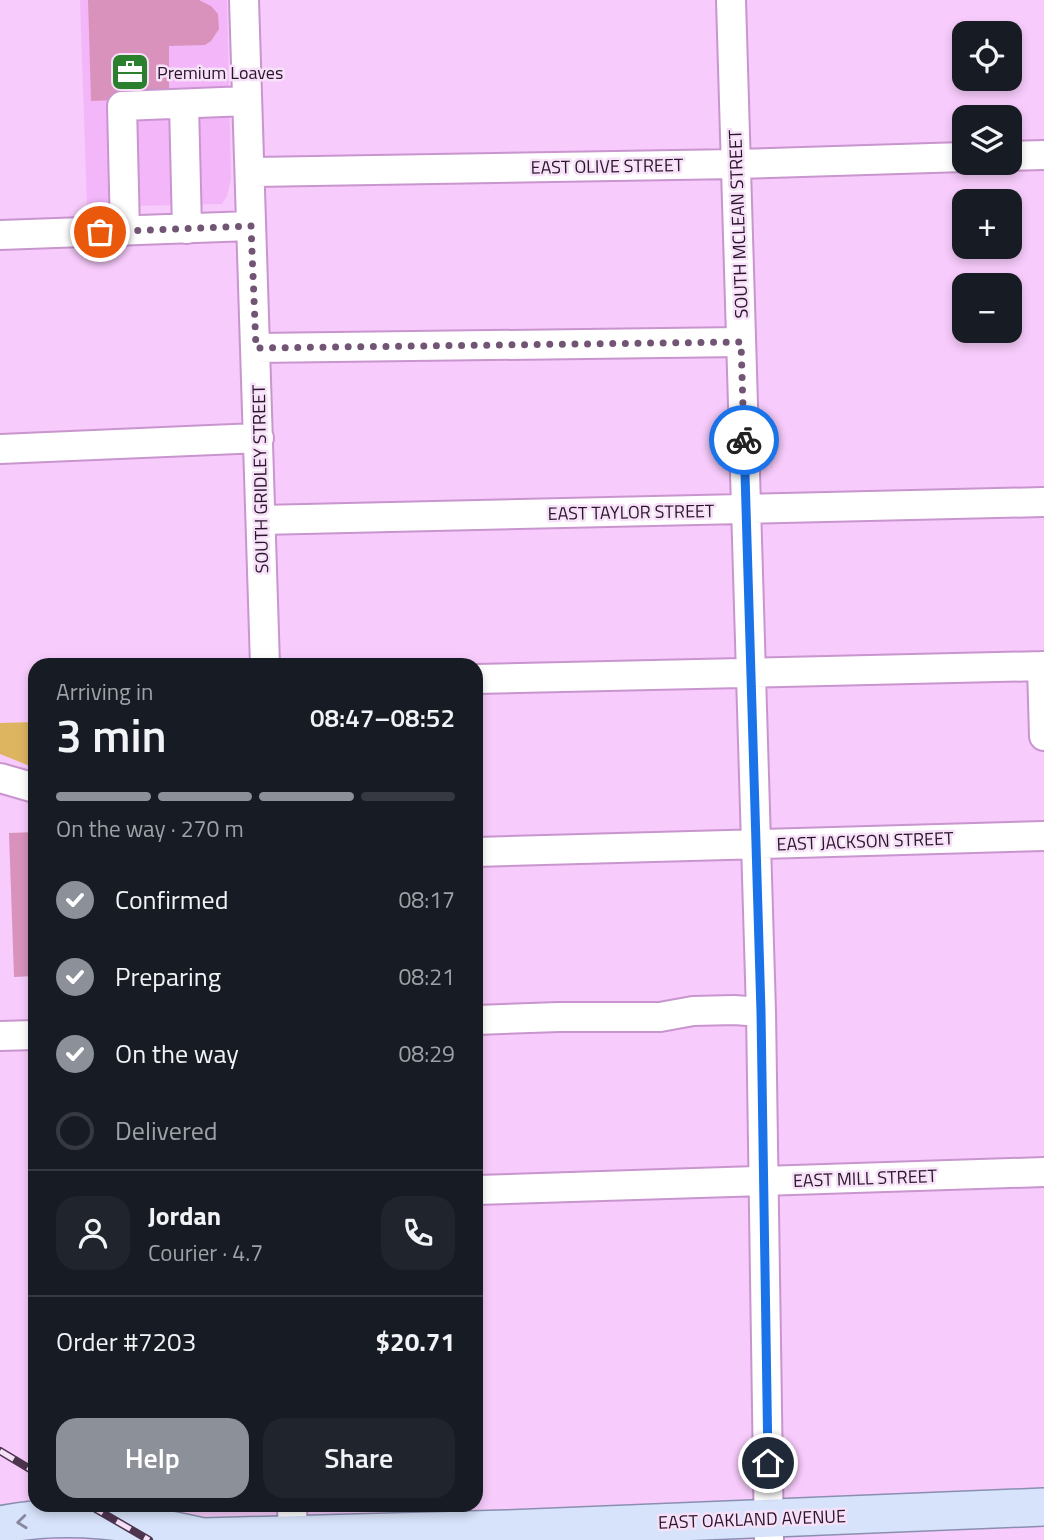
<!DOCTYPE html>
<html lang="en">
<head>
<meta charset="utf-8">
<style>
  body { margin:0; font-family:"Titillium Web",sans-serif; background:#20242c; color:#f1f3f6; height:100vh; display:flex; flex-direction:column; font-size:26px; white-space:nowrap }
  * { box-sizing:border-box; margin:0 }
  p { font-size:23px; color:#9ea1a6 }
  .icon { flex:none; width:38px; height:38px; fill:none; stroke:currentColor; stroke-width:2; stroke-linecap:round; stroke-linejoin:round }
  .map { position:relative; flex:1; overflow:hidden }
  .side { position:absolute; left:28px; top:658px; width:455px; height:854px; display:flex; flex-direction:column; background:#171b24; border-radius:21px; box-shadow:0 4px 10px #0003 }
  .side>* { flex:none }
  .tools { position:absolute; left:952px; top:21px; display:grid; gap:14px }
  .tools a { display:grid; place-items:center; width:70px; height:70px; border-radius:14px; background:#171b24; box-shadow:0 4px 10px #0003; font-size:35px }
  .pin { position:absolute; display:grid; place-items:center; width:60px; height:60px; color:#fff; margin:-30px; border:4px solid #fff; border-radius:50%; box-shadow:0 2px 7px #0007 }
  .courier { position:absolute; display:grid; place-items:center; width:70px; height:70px; margin:-35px; border:5px solid #1a73e8; border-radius:50%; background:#fff; color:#222; box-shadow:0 2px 9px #0007 }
  .headline em { font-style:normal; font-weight:600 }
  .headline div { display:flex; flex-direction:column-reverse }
  .headline { display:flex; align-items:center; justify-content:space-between; height:119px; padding:0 28px }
  h1 { font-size:46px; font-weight:600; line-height:52px }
  .bar { display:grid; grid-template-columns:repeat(4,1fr); gap:10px 7px; align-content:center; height:84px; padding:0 28px }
  .bar i { height:9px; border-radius:5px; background:#363941 }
  .bar .active { background:#8c9099 }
  .bar p { grid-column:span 4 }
  .line { display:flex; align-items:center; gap:18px; padding:0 28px; border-top:2px solid #363941 }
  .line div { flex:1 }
  .round { display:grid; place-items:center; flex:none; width:74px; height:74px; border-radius:21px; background:#20242c }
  ol { padding:0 28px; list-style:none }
  li { display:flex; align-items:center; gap:21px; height:77px }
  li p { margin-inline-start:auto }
  li .icon { padding:7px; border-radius:50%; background:#8c9099; color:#fff; stroke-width:4 }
  li:last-child { color:#9ea1a6 }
  li i { width:38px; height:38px; border:4px solid #363941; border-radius:50% }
  .action { display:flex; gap:14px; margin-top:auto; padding:14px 28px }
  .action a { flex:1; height:80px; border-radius:21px; background:#8c9099; color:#fff; font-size:28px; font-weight:600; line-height:80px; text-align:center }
  .action a+a { background:#20242c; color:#f1f3f6 }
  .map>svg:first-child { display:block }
  .built { fill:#f3b7f9 }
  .green { fill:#ddb460 }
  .building { fill:#d892bb }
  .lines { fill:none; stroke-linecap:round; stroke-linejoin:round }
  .minor-casing { stroke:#c995ce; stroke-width:32 }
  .major-casing { stroke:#8a8fb1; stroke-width:40 }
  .minor { stroke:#fff; stroke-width:28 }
  .major { stroke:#d7e3fb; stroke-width:37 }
  .rail-casing { stroke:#4d344f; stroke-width:8 }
  .rail { stroke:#f7e1f9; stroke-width:5; stroke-dasharray:16; stroke-linecap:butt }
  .oneway { stroke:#89869e }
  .done { stroke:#725574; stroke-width:7; stroke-dasharray:0 12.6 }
  .route { stroke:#1a73e8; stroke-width:9 }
  .labels { text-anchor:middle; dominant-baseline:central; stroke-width:5; stroke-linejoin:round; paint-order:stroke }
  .poi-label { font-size:18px; fill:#2a152c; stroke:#f7e1f9; text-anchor:start }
  .street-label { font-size:18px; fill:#2a152c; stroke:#f7e1f9 }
</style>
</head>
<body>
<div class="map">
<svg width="1044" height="1540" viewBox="0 0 1044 1540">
  <rect width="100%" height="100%" fill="#f7cbfb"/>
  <path class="built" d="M80,0H227L231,178L227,196L222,204L87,207Z"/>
  <path class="green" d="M35,722V768L0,754V723Z"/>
  <path class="building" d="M88,0H199L211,6L218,14L219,29L211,41L205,45L169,46V98L91,101Z
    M35,832V976L14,977L9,833Z"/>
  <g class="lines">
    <defs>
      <path id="minor" d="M244,0L265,665
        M731,0L761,1012L769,1540
        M184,104L187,229
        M1010,156L1044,155
        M250,172L736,164L964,157
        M125,231L122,106L247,101
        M0,235L251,226
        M256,348L741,342
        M0,449L259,438
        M261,520L1044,502
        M1042,666L1044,736
        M476,679L1044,666
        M0,778L35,788
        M476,852L1044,836
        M476,1020L559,1017H660L693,1011L734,1010L761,1012
        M0,1036L35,1035
        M476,1190L1044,1172
        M292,1505L293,1540"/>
      <path id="major" d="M0,1525C68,1511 137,1522 203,1537L508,1529L1044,1507"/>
    </defs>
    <use href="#minor" class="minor-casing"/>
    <use href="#major" class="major-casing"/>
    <use href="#minor" class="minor"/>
    <use href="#major" class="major"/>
    <defs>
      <path id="rail" d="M0,1451L35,1472
        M89,1505L149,1540"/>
    </defs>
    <use href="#rail" class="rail-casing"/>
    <use href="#rail" class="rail"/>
  </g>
  <defs><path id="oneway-chevron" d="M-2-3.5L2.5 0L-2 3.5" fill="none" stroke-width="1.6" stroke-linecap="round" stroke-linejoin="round" transform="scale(1.75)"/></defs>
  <use class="oneway" href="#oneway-chevron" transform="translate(22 1522) rotate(174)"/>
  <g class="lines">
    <path class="done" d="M100,232L251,226L256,348L741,342L744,440"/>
    <path class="route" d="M744,440L761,1012L768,1463"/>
  </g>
  <defs>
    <symbol id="office-square" viewBox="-11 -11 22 22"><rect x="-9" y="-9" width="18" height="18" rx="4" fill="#2b802d" stroke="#f7e1f9"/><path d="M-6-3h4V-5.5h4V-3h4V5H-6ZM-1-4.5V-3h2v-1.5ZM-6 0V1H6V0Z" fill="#fff"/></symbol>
  </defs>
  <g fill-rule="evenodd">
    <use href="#office-square" x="108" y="50" width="44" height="44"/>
  </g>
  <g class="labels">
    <g class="poi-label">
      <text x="157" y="72">Premium Loaves</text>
    </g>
    <g class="street-label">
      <text transform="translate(607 166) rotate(-1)">EAST OLIVE STREET</text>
      <text transform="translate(738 224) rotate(-92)">SOUTH MCLEAN STREET</text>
      <text transform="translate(260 479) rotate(-91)">SOUTH GRIDLEY STREET</text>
      <text transform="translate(631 512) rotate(-1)">EAST TAYLOR STREET</text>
      <text transform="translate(865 841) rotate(-2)">EAST JACKSON STREET</text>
      <text transform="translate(865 1178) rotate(-2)">EAST MILL STREET</text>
      <text transform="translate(752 1519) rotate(-2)">EAST OAKLAND AVENUE</text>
    </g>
  </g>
</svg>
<div class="tools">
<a><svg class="icon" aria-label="locate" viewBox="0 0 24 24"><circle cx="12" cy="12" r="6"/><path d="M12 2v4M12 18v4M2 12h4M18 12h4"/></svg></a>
<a><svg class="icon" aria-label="layers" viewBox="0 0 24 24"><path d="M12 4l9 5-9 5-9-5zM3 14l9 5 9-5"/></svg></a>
<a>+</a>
<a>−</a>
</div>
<div class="pin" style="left:100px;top:232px;background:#ea580c"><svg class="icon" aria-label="bag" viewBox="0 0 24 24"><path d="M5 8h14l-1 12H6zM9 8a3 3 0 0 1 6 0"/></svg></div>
<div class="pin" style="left:768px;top:1463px;background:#1f2937"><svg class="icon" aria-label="home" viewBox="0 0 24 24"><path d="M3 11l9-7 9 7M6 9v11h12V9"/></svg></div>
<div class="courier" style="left:744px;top:440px"><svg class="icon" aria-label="bike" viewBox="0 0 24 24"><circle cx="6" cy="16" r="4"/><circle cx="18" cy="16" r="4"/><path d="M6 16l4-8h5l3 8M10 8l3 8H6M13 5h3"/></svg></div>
<section class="side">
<div class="headline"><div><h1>3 min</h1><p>Arriving in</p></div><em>08:47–08:52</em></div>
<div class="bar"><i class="active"></i><i class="active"></i><i class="active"></i><i></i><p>On the way · 270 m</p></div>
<ol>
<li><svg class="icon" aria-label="check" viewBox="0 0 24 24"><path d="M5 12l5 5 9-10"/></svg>Confirmed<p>08:17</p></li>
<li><svg class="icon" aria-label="check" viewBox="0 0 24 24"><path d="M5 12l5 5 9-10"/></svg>Preparing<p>08:21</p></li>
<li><svg class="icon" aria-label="check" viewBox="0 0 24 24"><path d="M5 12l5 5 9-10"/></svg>On the way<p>08:29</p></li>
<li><i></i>Delivered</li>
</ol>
<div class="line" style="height:126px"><a class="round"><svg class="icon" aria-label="person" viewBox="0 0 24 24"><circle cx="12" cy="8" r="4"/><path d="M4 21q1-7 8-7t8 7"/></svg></a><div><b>Jordan</b><p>Courier · 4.7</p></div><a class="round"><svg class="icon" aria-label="phone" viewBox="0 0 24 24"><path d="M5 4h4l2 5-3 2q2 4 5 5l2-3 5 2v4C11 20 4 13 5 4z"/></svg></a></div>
<div class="line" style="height:91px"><div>Order #7203</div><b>$20.71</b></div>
<div class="action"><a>Help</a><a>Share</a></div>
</section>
</div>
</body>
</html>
